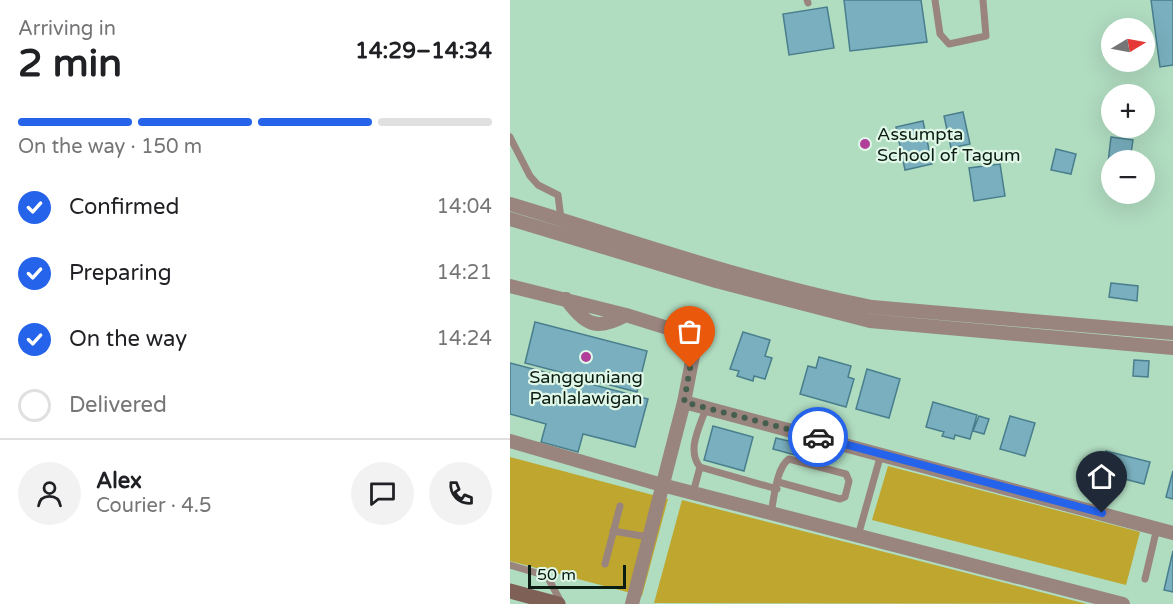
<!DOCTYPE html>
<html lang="en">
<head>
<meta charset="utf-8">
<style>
  body { margin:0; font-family:"Varela Round",sans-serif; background:#f2f2f2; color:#202124; height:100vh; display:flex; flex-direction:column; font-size:22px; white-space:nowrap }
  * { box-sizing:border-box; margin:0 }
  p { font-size:20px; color:#757577 }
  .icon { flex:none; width:33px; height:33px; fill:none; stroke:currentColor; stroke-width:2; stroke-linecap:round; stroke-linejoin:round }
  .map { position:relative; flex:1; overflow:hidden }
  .sheet { display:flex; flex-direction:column; background:#fff; width:510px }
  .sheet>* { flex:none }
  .needle { width:39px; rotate:80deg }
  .controls { position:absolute; left:591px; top:18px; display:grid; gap:12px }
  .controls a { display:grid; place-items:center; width:54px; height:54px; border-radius:50%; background:#fff; box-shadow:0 6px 24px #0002; font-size:30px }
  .scale { position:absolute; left:18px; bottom:15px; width:98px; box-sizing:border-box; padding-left:6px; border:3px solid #0b1c12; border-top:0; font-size:16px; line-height:21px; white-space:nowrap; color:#0b1c12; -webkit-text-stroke:4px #e1f7e8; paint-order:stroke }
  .pin { position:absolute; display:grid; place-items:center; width:51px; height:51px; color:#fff; margin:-62px -26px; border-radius:50% 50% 50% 0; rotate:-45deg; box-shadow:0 0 6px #0007 }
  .pin .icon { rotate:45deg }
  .courier { position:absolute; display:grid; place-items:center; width:60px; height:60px; margin:-30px; border:4px solid #2563eb; border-radius:50%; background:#fff; color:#222; box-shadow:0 2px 8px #0007 }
  .headline em { font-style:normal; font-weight:700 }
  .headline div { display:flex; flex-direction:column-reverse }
  .headline { display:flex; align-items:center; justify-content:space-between; height:102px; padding:0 18px }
  h1 { font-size:39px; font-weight:700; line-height:45px }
  .bar { display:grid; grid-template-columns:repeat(4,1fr); gap:9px 6px; align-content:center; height:72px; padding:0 18px }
  .bar i { height:8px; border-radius:4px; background:#e0e0e0 }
  .bar .on { background:#2563eb }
  .bar p { grid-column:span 4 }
  .line { display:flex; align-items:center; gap:15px; padding:0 18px; border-top:2px solid #e0e0e0 }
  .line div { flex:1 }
  .round { display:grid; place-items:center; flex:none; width:63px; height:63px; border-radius:32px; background:#f2f2f2 }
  ol { padding:0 18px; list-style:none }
  li { display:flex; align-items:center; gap:18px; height:66px }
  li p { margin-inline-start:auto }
  li .icon { padding:6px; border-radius:50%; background:#2563eb; color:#fff; stroke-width:4 }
  li:last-child { color:#757577 }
  li i { width:33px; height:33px; border:3px solid #e0e0e0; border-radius:50% }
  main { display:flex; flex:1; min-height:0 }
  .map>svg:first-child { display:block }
  .green { fill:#bea62f }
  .building { fill:#79afbe; stroke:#497e8d; stroke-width:1.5 }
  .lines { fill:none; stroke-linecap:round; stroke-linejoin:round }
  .lane { stroke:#99847e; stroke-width:7 }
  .street { stroke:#99847e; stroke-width:14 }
  .secondary { stroke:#7e6057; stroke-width:15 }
  .done { stroke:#455f4f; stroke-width:6; stroke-dasharray:0 10.8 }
  .route { stroke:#2563eb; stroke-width:8 }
  .poi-dot { fill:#b13e99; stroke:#e1f7e8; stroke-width:2 }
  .labels { text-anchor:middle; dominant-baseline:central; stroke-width:4.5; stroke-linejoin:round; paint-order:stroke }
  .poi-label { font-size:18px; fill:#0b1c12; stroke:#e1f7e8; text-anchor:start }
</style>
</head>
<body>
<main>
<section class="sheet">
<div class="headline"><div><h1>2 min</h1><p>Arriving in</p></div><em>14:29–14:34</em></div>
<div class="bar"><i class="on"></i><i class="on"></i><i class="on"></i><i></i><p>On the way · 150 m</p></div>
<ol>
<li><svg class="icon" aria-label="check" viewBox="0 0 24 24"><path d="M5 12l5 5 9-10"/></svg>Confirmed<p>14:04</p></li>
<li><svg class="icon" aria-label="check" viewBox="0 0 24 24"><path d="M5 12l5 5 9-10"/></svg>Preparing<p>14:21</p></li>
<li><svg class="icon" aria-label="check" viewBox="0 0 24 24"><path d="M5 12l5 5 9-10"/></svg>On the way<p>14:24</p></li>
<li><i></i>Delivered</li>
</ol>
<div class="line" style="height:108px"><a class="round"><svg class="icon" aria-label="person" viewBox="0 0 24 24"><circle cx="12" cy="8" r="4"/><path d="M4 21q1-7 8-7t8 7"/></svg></a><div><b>Alex</b><p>Courier · 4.5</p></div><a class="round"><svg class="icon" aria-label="chat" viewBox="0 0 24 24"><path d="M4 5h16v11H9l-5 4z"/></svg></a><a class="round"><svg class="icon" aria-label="phone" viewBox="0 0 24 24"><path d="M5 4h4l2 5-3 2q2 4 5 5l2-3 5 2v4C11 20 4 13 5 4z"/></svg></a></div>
</section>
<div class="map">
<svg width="663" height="604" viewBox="0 0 663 604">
  <rect width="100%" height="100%" fill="#b0dcc0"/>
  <path class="green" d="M0,457L158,499L132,596L0,561Z
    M378,466L630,532L616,585L362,520Z
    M172,500L577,604L144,603Z"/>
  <path class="building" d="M334,0H411L417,42L340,51Z
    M641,0H663V65L650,67Z
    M317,7L324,48L279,55L273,14Z
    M453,112L460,144L441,148L434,116Z
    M413,121L422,164L395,170L386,127Z
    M601,137L623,140L620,160H602V164L598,163Z
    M546,149L566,154L561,174L541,170Z
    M490,164L495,196L464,201L459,168Z
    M601,283L628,286L627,301L599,297Z
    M25,322L137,351L127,392L15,363Z
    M233,332L260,340L255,356L262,358L255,379L244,376L243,381L227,376L229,371L220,369Z
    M309,357L341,366L338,377L344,379L336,407L290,394L298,366L306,368Z
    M624,360L639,361L638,377L623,376Z
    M0,363L138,399L125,447L73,434L68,452L31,442L36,424L0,414Z
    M357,369L390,379L379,418L346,409Z
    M423,402L467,415L460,439L445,435L444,439L432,436L434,432L416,427Z
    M469,416L479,419L474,434L463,431Z
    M500,416L525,423L515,456L490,449Z
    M203,426L243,437L234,471L194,460Z
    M266,438L303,447L300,459L263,449Z
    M596,451L640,462L634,484L591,473Z
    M663,471V499L656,497Z
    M663,551V592L654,590Z"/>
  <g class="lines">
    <path class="lane" d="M297,0L298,3
      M425,0L430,34L439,44L476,36L473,0
      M0,137L20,176L28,185L48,195L51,219
      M190,467C176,450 190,427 196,408
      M183,493L190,467L267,489
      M261,513C264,499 266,468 279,459L336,474L339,481L335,497L330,499L268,482
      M103,531L138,537
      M348,536L371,454
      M95,564L110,506
      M0,565L37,576L52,604
      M635,579L647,528"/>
    <path class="street" d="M0,204C117,239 243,284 362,307L663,333
      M0,219L206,281L360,321L663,348
      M0,286L116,315L177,334L182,338L184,351L174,402L122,604
      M56,299C75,324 86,332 116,315
      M174,402L663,533
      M0,441L152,485L613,604"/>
    <path class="secondary" d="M0,591L48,604"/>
  </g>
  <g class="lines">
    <path class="done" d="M180,368L174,402L308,437"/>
    <path class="route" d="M308,437L592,513"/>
  </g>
  <g class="poi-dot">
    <circle cx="355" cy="144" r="6"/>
    <circle cx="76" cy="357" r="6"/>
  </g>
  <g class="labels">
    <g class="poi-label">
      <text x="367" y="134">Assumpta<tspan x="367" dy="21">School of Tagum</tspan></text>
      <text x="76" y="377" text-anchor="middle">Sangguniang<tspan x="76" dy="21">Panlalawigan</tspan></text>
    </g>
  </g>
</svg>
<div class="controls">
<a><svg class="needle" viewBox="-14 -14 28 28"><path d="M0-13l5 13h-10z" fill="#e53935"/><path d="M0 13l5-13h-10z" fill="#757577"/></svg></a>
<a>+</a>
<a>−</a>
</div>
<div class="scale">50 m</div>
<div class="pin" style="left:180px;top:368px;background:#ea580c"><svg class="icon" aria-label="bag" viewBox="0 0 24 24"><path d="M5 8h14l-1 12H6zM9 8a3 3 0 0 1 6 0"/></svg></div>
<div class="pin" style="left:592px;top:513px;background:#1f2937"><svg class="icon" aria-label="home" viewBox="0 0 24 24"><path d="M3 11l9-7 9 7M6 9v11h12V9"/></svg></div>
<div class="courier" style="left:308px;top:437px"><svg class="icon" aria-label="car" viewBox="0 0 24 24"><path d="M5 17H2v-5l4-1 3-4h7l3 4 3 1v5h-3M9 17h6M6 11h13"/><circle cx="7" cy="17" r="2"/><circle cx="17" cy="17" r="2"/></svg></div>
</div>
</main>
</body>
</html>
